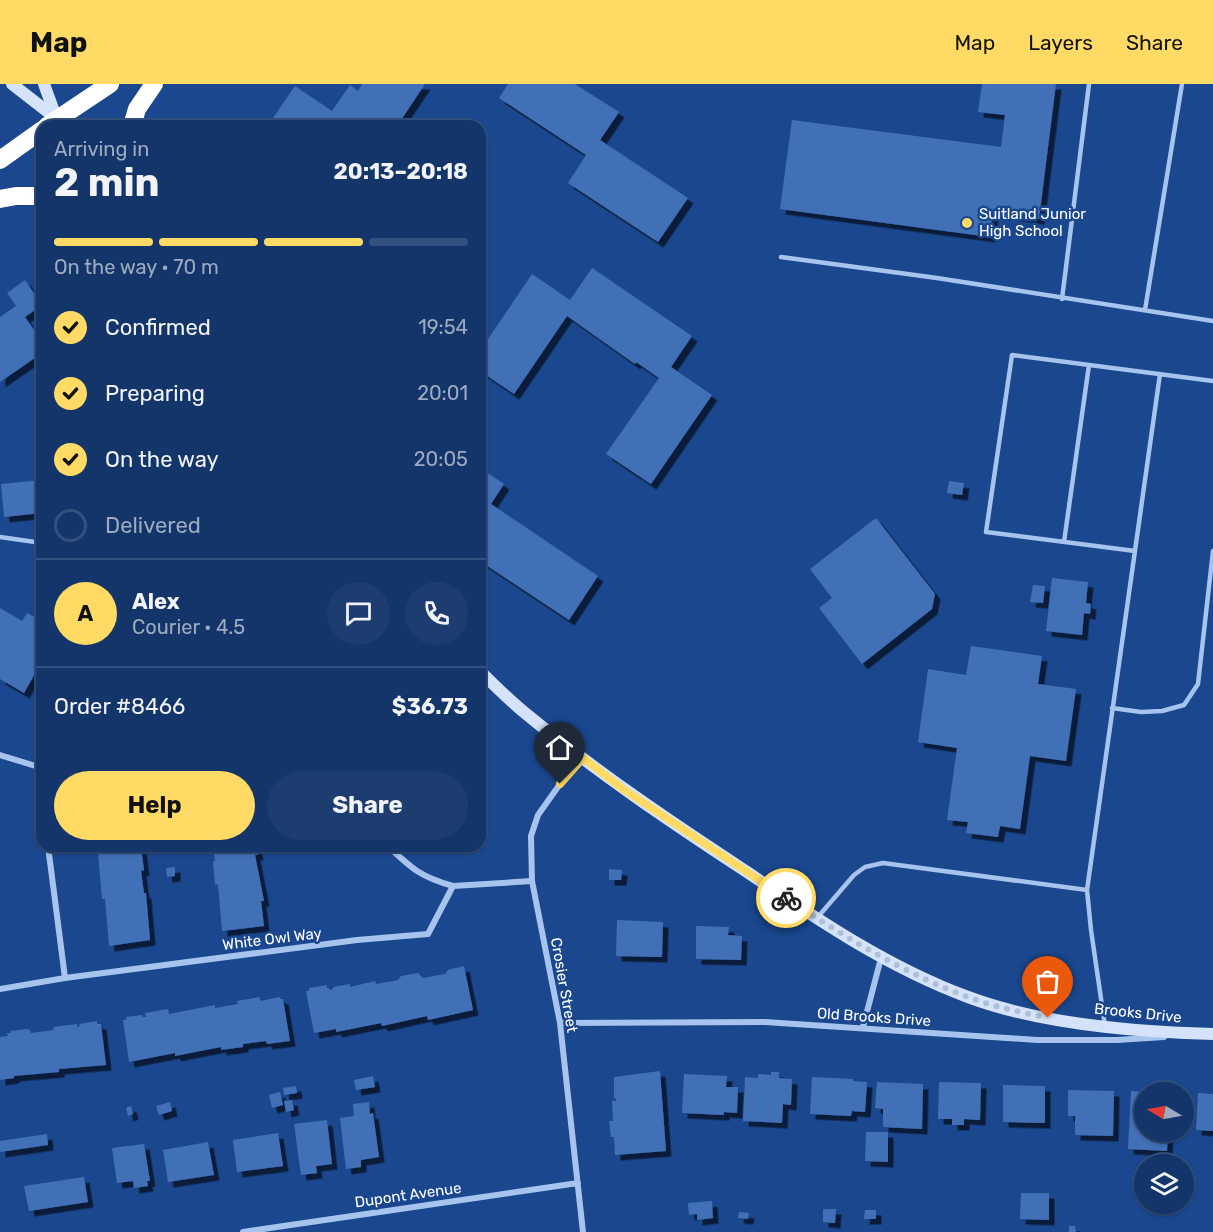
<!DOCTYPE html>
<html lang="en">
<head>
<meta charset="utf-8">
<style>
  body { margin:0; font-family:Rubik,sans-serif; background:#1d3d70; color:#f1f3f6; height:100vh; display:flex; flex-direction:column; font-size:22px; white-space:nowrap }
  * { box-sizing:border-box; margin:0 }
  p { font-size:20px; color:#9dabc1 }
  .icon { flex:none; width:33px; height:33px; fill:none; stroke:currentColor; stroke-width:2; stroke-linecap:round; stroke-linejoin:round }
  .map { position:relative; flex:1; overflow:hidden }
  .side { position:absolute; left:36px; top:36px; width:450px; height:732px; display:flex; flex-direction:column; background:#14356a; border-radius:18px; box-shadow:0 2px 4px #0004,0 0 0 2px #33507e }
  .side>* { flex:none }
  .needle { width:39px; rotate:280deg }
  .buttons { position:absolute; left:1134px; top:998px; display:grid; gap:12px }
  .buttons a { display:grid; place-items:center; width:60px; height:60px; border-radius:50%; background:#14356a; box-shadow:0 2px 4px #0004,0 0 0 2px #33507e; font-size:30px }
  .pin { position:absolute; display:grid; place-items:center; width:51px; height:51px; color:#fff; margin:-62px -26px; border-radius:50% 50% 50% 0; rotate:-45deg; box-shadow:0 0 6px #0007 }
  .pin .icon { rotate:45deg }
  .courier { position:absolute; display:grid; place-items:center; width:60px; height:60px; margin:-30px; border:4px solid #ffda64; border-radius:50%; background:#fff; color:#222; box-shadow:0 2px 8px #0007 }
  .summary em { font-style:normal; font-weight:700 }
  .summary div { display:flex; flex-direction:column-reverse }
  .summary { display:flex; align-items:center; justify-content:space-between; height:102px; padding:0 18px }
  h1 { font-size:39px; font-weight:700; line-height:45px }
  .bar { display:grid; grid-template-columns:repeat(4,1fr); gap:9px 6px; align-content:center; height:72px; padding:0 18px }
  .bar i { height:8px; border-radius:4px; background:#33507e }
  .bar .active { background:#ffda64 }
  .bar p { grid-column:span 4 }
  .line { display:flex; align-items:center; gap:15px; padding:0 18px; border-top:2px solid #33507e }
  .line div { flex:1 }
  .round { display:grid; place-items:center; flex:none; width:63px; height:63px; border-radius:32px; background:#1d3d70 }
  ol { padding:0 18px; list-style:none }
  li { display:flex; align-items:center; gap:18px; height:66px }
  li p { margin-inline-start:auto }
  li .icon { padding:6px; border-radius:50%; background:#ffda64; color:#111; stroke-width:4 }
  li:last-child { color:#9dabc1 }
  li i { width:33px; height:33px; border:3px solid #33507e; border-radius:50% }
  .action { display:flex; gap:12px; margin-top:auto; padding:12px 18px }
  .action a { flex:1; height:69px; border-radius:36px; background:#ffda64; color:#111; font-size:24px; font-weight:700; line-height:69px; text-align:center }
  .action a+a { background:#1d3d70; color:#f1f3f6 }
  header { display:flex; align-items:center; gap:36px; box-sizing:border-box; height:84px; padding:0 30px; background:#ffda64; color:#111 }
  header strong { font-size:28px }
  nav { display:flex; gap:33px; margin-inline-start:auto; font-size:21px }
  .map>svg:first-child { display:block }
  .building { fill:#4370b6; filter:url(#shadow) }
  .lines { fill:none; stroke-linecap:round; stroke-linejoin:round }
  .lane { stroke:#a7c4ee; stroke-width:4.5 }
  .street { stroke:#a7c4ee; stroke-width:6 }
  .secondary { stroke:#d4e3fa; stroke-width:12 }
  .highway { stroke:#fff; stroke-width:18 }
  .done { stroke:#afbfd7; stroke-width:6; stroke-dasharray:0 10.8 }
  .route { stroke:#ffda64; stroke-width:8 }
  .poi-dot { fill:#ffda64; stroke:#1a478e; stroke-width:2 }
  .labels { text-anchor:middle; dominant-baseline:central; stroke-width:5; stroke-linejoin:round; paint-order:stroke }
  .poi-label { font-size:15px; fill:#fff; stroke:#1a478e; text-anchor:start }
  .street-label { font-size:15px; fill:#fff; stroke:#1a478e }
</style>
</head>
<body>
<header>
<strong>Map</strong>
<nav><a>Map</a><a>Layers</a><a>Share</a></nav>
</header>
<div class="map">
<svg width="1213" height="1148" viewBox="0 0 1213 1148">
  <defs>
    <filter id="shadow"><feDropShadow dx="5.5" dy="5.5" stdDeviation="0" flood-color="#0009"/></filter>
  </defs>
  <rect width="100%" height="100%" fill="#1a478e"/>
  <path class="building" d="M362,0H425L401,36L410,42H279L281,39L273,34L295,2L332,27L350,1L358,7Z
    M508,0H575L619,28L600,56L688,114L658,158L568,99L586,71L499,14Z
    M982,0H1056L1039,135L993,129L990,153L780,125L792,36L1001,63L1005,31L978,28Z
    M592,184L692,252L671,283L712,311L651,400L606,370L659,294L636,278L635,280L567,232L514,310L480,287V267L532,190L570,216Z
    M25,196L42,221L25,233L42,257V269L0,298V233L16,222L7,209Z
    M480,384L504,400L491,420L598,492L569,536L480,477Z
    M42,396V429L4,433L1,400Z
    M949,397L964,399L962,411L947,409Z
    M876,434L935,510L932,525L862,580L819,524L832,514L810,485Z
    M1052,494L1088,498L1086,519L1091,520L1090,530L1084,529L1082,551L1046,547Z
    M1033,501L1045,502L1043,519L1030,518Z
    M0,524L22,537L27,529L42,537V577L24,609L0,595Z
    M971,562L1042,572L1038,600L1076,605L1066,677L1030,672L1020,745L1000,742L998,753L966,749L968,738L947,736L957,664L918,658L928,585L966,591Z
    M95,762L141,763L144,786L141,787L144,809H146L150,856L109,862L105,815H102L98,769H96Z
    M213,762H256L258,771H255L264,817H261L264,842L222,847L218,800L215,801L213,777H215Z
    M175,783V792L167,793L166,784Z
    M609,785L622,786L621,796H609Z
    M617,836L663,838L662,873L616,872Z
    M696,842L729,843L728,851L742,852L741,876L696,875Z
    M464,882L473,926L428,936L427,932L382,942L381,939L336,948V945L314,949L306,907H309V904L327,901V904H329L330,906L333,905V903L350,900V903L375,897L376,900L398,896L401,892L418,889L423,894L445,890L448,886Z
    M260,913V917L280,913V915H283L290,957L267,960L266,957L243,960V963L221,966V963L175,972V969L129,978L123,936H126V933L142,931L143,933H146L145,929L168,925L169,930L215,921V924L238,920L237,917Z
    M97,937V940H101L106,981L59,985V988L14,992V994L0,996V953L8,952L7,949H11L10,947L27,945L30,946L31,949L54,946L53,943L77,940V943L80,942L79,940Z
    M660,987L666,1067L615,1071L614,1053H611L609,1037H613L612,1017H616V1014L614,1015V993Z
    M771,988H779V994L792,995L791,1021L783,1020L782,1039L743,1037L745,993L758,994V990L771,991Z
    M684,990L727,992L726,1003H738L737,1029L724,1028V1031L682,1029Z
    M373,992L375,1003L356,1006L354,996Z
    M812,993L853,995V997L867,998L865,1028L852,1027L851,1032L810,1030Z
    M877,998L923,1000L922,1045L883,1043V1025L875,1024Z
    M939,998L981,999L980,1036L964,1035V1041H952V1035H938Z
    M1003,1001L1045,1002V1039L1003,1038Z
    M296,1002L297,1009L284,1011L283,1004Z
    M1068,1006L1114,1007L1113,1052L1075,1051V1032H1068Z
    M1131,1007L1144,1008V1047H1168L1167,1067L1128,1065Z
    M280,1008L283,1021L272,1024L269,1011Z
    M1198,1009L1213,1010V1047L1196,1046Z
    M292,1016L294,1026L286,1028L284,1017Z
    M170,1018L172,1027L159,1031L156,1022Z
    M369,1018L370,1030L373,1029L379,1073L361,1076V1083L346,1085L340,1034L354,1032L353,1020Z
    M131,1022L133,1030L128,1032L126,1024Z
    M327,1036L332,1080L316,1082L317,1089L301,1091L294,1040Z
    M866,1048H888V1078L865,1077Z
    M278,1049L283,1082L237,1088L233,1056Z
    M47,1050L48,1061L0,1068V1057Z
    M208,1058L214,1091L168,1098L163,1066Z
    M144,1060L150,1097H147L148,1102L134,1104L133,1097L117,1099L112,1064Z
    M84,1093L88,1118L29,1127L24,1102Z
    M1021,1109H1049V1136L1020,1135Z
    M712,1117L713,1134L697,1136V1130L689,1131L688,1119Z
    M823,1125H836L835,1139L823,1138Z
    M865,1126H876V1135H864Z
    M739,1128L749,1129L748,1135L738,1134Z
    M1069,1142H1075L1076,1148H1069Z"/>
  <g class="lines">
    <path class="lane" d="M781,173L937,194L1213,237
      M1062,215L1089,0
      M1145,226L1182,0
      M0,453L42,459
      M1064,458L1089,281
      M1135,467L986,448L1012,271L1213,297
      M1112,624L1141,628L1162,627L1184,621L1198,600L1213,467
      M817,834L854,791L865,783L883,779L1087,806
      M1105,942L1091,846L1087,806L1160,290"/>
    <path class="street" d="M0,671L42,684
      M582,674L560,700L538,731L531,752L532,797L560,939L583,1148
      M38,684L42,714
      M48,762L65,894
      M388,762C412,785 421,793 453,802
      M0,905L65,894L357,856L428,850L453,802L532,797
      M560,939L765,938L1037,956H1117L1164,953
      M863,943L881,874
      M243,1148L578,1099"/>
    <path class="secondary" d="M12,0L57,35
      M44,0L56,33
      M480,587C496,603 512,619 530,633C598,689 671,738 744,786C815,834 887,883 968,913C1040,940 1136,948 1213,950"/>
    <path class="highway" d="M47,42L110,0
      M132,42L137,25L154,0
      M0,76L42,46
      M0,115L16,112H42"/>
  </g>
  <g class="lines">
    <path class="done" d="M786,814C843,852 903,889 968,913C994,923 1021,928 1048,934"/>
    <path class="route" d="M560,700L583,674L623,705L786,814"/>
  </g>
  <circle class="poi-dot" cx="967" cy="139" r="6"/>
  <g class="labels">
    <g class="poi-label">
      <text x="979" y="130">Suitland Junior<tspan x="979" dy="17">High School</tspan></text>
    </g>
    <g class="street-label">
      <text transform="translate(272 855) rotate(-7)">White Owl Way</text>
      <text transform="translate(564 901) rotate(80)">Crosier Street</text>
      <text transform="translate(1138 929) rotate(6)">Brooks Drive</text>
      <text transform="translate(874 933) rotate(4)">Old Brooks Drive</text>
      <text transform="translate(408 1111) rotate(-8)">Dupont Avenue</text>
    </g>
  </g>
</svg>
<div class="buttons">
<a><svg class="needle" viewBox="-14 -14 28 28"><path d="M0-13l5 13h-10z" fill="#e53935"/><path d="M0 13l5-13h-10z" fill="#9dabc1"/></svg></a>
<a><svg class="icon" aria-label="layers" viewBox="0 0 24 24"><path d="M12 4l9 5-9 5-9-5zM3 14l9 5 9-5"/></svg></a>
</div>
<div class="pin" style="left:1048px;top:934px;background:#ea580c"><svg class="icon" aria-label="bag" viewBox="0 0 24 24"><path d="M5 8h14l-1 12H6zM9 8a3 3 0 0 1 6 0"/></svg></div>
<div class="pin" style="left:560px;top:700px;background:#1f2937"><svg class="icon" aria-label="home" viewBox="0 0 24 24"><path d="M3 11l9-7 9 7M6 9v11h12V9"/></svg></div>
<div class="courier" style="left:786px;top:814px"><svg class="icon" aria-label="bike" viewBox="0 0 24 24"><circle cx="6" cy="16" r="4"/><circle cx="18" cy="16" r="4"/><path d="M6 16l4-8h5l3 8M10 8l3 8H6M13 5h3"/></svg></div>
<section class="side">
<div class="summary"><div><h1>2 min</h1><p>Arriving in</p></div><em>20:13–20:18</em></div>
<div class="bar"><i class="active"></i><i class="active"></i><i class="active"></i><i></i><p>On the way · 70 m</p></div>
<ol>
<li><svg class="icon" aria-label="check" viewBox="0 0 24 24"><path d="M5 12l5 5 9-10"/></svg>Confirmed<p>19:54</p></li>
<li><svg class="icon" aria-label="check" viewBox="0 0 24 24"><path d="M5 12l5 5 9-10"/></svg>Preparing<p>20:01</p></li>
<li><svg class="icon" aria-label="check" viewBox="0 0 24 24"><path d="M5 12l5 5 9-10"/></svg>On the way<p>20:05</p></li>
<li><i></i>Delivered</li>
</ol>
<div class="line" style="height:108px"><b class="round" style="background:#ffda64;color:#111">A</b><div><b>Alex</b><p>Courier · 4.5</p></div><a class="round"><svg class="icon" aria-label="chat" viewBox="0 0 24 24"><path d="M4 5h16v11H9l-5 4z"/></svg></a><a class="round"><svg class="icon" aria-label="phone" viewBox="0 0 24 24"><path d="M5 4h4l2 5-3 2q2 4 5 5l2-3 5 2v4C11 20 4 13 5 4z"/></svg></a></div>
<div class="line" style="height:78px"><div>Order #8466</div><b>$36.73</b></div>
<div class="action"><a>Help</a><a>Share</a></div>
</section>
</div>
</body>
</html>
